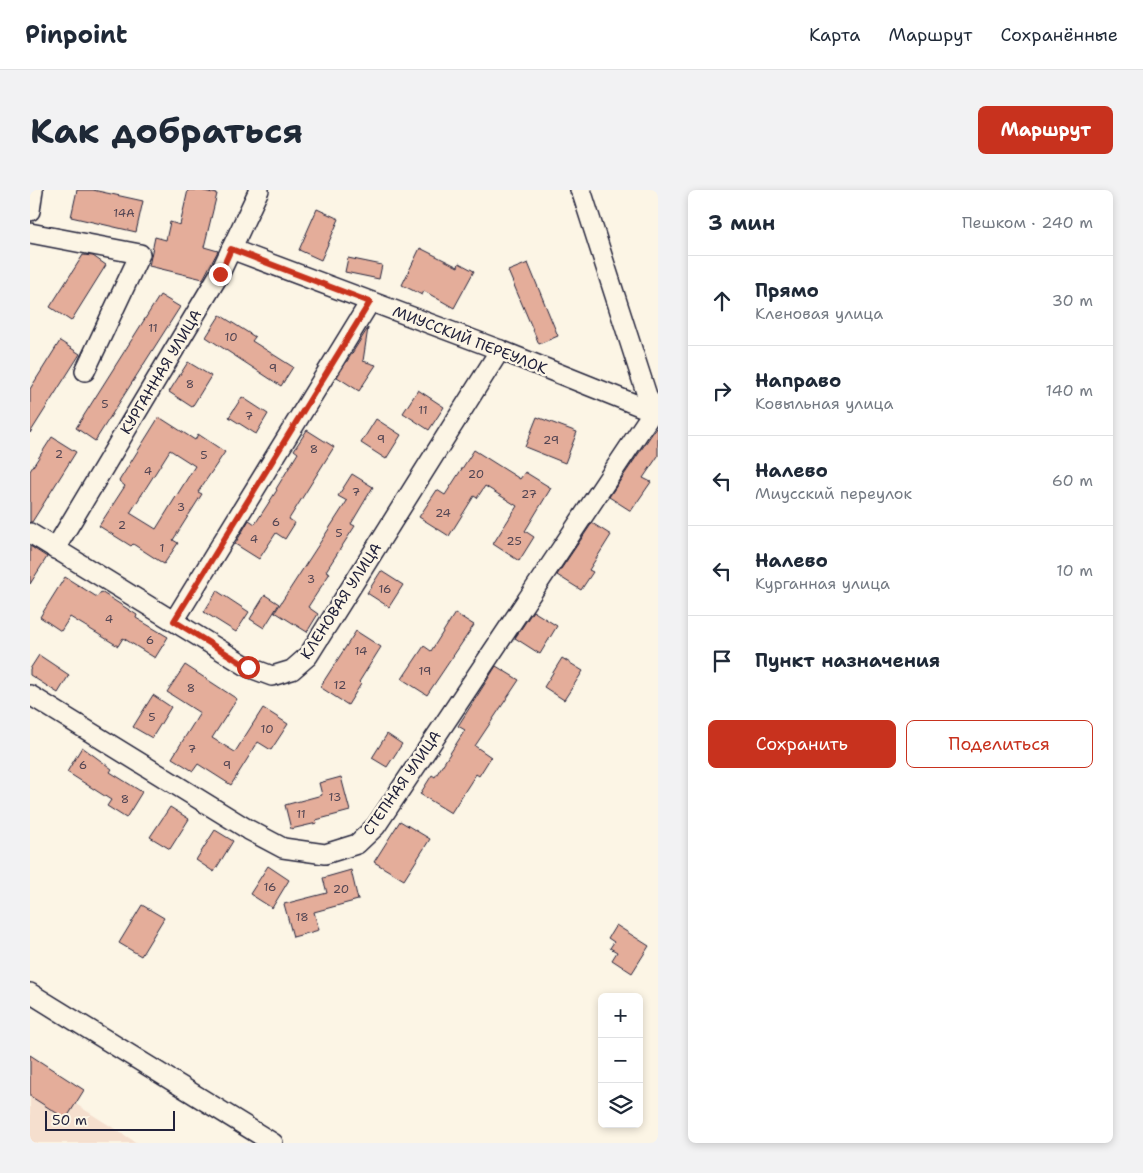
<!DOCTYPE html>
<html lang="ru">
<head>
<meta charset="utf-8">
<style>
	:root { --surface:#fff; --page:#f2f2f3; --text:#1f2937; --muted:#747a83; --line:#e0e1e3; --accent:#c8321e }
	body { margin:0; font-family:"Shantell Sans",sans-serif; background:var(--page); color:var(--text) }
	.controls { position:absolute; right:15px; bottom:15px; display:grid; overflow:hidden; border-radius:8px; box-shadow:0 2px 8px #0003 }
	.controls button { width:45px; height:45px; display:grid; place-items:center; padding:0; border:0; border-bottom:1px solid var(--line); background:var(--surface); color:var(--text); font:25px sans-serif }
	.scale { position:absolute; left:15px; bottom:12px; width:130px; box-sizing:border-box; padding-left:5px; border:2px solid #22223b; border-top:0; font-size:14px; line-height:18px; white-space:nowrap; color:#22223b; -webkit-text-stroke:4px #fcf5e5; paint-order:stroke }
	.stop { position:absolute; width:15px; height:15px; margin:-11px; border:4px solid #c8321e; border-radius:50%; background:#fff }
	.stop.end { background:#c8321e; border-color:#fff; box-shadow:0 1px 5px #0008 }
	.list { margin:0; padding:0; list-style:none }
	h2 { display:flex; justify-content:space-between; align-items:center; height:65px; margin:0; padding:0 20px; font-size:21px }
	h2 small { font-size:16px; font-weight:400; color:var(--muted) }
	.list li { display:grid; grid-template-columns:32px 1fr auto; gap:15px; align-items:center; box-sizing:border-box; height:90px; padding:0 20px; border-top:1px solid var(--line) }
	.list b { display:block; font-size:19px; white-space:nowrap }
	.list p { margin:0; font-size:16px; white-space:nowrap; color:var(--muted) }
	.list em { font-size:16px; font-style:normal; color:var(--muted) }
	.actions { display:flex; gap:10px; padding:15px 20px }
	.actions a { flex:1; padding:11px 0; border:1px solid var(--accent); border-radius:8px; text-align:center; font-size:18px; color:var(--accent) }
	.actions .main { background:var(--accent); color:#fff }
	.icon { flex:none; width:28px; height:28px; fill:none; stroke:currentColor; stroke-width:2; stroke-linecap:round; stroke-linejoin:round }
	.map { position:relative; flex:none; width:628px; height:953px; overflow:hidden; border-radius:8px }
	header { display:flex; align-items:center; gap:30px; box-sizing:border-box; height:70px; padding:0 25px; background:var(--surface); border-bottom:1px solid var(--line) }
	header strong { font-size:24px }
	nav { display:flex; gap:28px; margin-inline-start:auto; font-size:18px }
	.intro { display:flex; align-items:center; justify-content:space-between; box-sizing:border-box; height:120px; padding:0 30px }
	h1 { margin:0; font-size:35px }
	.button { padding:12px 22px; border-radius:8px; background:var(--accent); color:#fff; font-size:18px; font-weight:700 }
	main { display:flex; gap:30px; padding:0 30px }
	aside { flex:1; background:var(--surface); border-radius:8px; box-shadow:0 2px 8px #0003 }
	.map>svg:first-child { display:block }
</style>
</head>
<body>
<header>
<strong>Pinpoint</strong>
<nav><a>Карта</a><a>Маршрут</a><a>Сохранённые</a></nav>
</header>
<div class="intro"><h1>Как добраться</h1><a class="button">Маршрут</a></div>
<main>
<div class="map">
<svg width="628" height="953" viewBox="0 0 628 953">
	<rect width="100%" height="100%" fill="#fcf5e5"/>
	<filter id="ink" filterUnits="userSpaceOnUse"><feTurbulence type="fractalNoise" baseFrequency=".02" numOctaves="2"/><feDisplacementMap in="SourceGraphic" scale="10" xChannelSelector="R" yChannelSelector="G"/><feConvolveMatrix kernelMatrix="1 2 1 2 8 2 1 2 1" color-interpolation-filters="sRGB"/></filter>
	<g filter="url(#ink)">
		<polygon fill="#f5dfce" points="0,885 107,953 0,953"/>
		<g fill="#e4ad9a" stroke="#22223b" fill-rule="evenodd">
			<polygon points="47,0 63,0 113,11 106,42 41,27"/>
			<polygon points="158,0 170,0 187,4 174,57 188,61 173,89 119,76 125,47 136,50 140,32 150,35"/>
			<polygon points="287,19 309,29 291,70 269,60"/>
			<polygon points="390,58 428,77 429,73 444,81 424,118 394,101 392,105 372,95"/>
			<polygon points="53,65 63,66 76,75 41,131 20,117"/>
			<polygon points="318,68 352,75 349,89 315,82"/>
			<polygon points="498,73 528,146 509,154 478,81"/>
			<polygon points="130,105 150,117 65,251 46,238"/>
			<polygon points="190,125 225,147 222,151 263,177 251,196 176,147"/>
			<polygon points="338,138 333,171 346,175 329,201 307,187"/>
			<polygon points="30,151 50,164 0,243 0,199"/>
			<polygon points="158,172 181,186 162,217 139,202"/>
			<polygon points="388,200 414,217 399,240 373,223"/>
			<polygon points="212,207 238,224 226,244 199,227"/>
			<path d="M129,227L165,250L168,244L195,262L168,302L172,304L143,350L148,353L134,374L103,354L101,356L69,336L95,296L89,291ZM140,260L165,276L126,339L100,323Z"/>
			<polygon points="507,227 547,242 535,273 495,257"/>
			<polygon points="346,229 371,245 356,269 331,253"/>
			<polygon points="626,238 628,239 628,266 613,288 621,292 601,321 579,307"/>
			<polygon points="277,240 304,257 259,329 265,333 255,349 246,343 229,369 205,354 219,330 225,334 247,300 246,299 268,263 264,260"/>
			<polygon points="22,247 46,262 2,332 0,332 0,281"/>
			<polygon points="444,260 490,289 495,282 521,298 495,341 504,347 489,371 463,354 487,316 455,296 447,308 444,306 419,346 389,327 407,300 415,305"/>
			<polygon points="322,284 343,297 321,334 325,336 296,381 300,383 278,417 288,424 277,442 245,422 317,311 308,306"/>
			<polygon points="562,333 581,345 559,380 563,382 551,400 527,385"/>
			<polygon points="0,356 17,367 0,394"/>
			<polygon points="351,381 373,395 359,417 337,403"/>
			<polygon points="35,387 67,407 71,402 107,425 106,428 138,447 125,468 93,448 88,456 40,427 31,441 10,427"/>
			<polygon points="187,401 219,422 206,442 174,422"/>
			<polygon points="235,405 249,414 234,438 220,429"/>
			<polygon points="503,421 527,436 510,464 485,448"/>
			<polygon points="425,423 444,435 397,505 372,489 394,456 401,461"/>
			<polygon points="326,441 351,457 329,492 331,494 318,515 290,497"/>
			<polygon points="9,465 39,485 28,503 0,485 0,479"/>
			<polygon points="532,468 553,481 534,510 514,497"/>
			<polygon points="155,475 207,509 182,548 205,562 233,518 258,534 241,560 228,552 201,595 168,574 163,581 142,568 170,523 137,502"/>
			<polygon points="466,476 489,490 445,556 461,567 449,586 446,584 421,623 390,604 402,585 405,587 435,540 428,536"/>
			<polygon points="123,505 141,517 122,548 103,537"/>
			<polygon points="357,544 372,554 357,577 342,568"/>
			<polygon points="52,557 82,579 80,582 112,602 96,628 77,616 81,610 37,582"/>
			<polygon points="311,587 320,621 286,630 287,633 261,639 255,615 292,605 289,593"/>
			<polygon points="140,617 159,629 140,659 120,647"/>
			<polygon points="370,631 400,649 374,690 344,672"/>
			<polygon points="185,640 203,651 184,682 166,670"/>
			<polygon points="238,676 259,690 242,718 220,704"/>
			<polygon points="321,680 328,710 284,722 289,740 263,747 254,714 297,703 293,688"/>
			<polygon points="112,715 134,728 111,766 89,753"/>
			<polygon points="586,735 619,756 602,783 582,770 587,762 580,758 584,752 578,748"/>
			<polygon points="0,865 54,900 36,929 0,906"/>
		</g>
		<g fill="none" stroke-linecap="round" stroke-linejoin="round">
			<defs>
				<g id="minor">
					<polyline points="550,0 552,3 622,221"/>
					<polyline points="0,21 3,0"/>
					<polyline points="0,43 110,64 55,181"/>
					<polyline points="201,59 470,160 622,221"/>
					<polyline points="0,343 218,477 242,486 262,480 278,466 470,160"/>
					<polyline points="25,359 190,83 229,0"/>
					<polyline points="144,431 340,112"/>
					<polyline points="0,505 219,640 253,658 295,664 327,654 346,636 628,214"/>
					<polyline points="0,803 243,953"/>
				</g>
			</defs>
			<use href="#minor" stroke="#22223b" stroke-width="22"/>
			<use href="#minor" stroke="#fcf5e5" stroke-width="19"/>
		</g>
	</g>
	<g fill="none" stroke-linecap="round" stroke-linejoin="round" filter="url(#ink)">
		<polyline stroke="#c8321e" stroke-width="6" points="190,84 201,59 340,112 144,431 218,477"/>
	</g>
	<g text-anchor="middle" stroke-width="5" stroke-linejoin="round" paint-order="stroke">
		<g font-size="12" fill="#524553">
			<text x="94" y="27">14А</text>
			<text x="123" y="142">11</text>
			<text x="201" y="151">10</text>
			<text x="243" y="182">9</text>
			<text x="160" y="198">8</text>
			<text x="75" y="218">5</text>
			<text x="393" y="224">11</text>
			<text x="219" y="230">7</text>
			<text x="351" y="253">9</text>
			<text x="521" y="254">29</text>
			<text x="284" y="263">8</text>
			<text x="29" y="268">2</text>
			<text x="174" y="269">5</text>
			<text x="118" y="285">4</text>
			<text x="446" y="288">20</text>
			<text x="326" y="306">7</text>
			<text x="499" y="308">27</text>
			<text x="151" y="321">3</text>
			<text x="413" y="327">24</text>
			<text x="246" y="336">6</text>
			<text x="92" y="339">2</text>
			<text x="309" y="347">5</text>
			<text x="224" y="353">4</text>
			<text x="484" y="355">25</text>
			<text x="132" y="362">1</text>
			<text x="281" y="393">3</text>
			<text x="355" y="403">16</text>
			<text x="79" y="433">4</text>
			<text x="120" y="454">6</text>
			<text x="331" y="465">14</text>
			<text x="395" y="485">19</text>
			<text x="310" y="499">12</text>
			<text x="161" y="502">8</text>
			<text x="122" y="531">5</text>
			<text x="237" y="543">10</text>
			<text x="162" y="563">7</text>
			<text x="53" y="579">6</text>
			<text x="197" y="579">9</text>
			<text x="305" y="611">13</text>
			<text x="95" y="613">8</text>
			<text x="271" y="628">11</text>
			<text x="240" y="701">16</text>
			<text x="311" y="703">20</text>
			<text x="272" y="731">18</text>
		</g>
		<g font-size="15" fill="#22223b" stroke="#fcf5e5">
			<text transform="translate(440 150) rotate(21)" y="5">МИУССКИЙ ПЕРЕУЛОК</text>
			<text transform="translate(131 182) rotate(-59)" y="5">КУРГАННАЯ УЛИЦА</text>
			<text transform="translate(311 411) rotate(-57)" y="5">КЛЕНОВАЯ УЛИЦА</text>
			<text transform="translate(372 593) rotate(-55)" y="5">СТЕПНАЯ УЛИЦА</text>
		</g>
	</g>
</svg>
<div class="controls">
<button>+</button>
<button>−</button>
<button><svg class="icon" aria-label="layers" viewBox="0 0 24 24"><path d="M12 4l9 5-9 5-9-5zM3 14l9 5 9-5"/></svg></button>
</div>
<div class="scale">50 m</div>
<div class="stop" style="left:218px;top:477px"></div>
<div class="stop end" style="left:190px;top:84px"></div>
</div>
<aside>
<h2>3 мин<small>Пешком · 240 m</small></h2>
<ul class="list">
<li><svg class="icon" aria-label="ahead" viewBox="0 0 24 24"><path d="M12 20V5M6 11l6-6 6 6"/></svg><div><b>Прямо</b><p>Кленовая улица</p></div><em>30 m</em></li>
<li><svg class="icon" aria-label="right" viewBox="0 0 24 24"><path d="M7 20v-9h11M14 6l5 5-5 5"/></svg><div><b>Направо</b><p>Ковыльная улица</p></div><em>140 m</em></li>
<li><svg class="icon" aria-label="left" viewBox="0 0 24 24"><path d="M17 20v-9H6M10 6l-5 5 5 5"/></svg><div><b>Налево</b><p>Миусский переулок</p></div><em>60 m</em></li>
<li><svg class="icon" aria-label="left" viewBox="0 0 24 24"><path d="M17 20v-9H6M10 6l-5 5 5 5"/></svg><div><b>Налево</b><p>Курганная улица</p></div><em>10 m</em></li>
<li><svg class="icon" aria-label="arrive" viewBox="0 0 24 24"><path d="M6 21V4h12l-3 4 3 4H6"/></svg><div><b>Пункт назначения</b></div></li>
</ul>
<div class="actions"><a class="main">Сохранить</a><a>Поделиться</a></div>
</aside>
</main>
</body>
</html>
